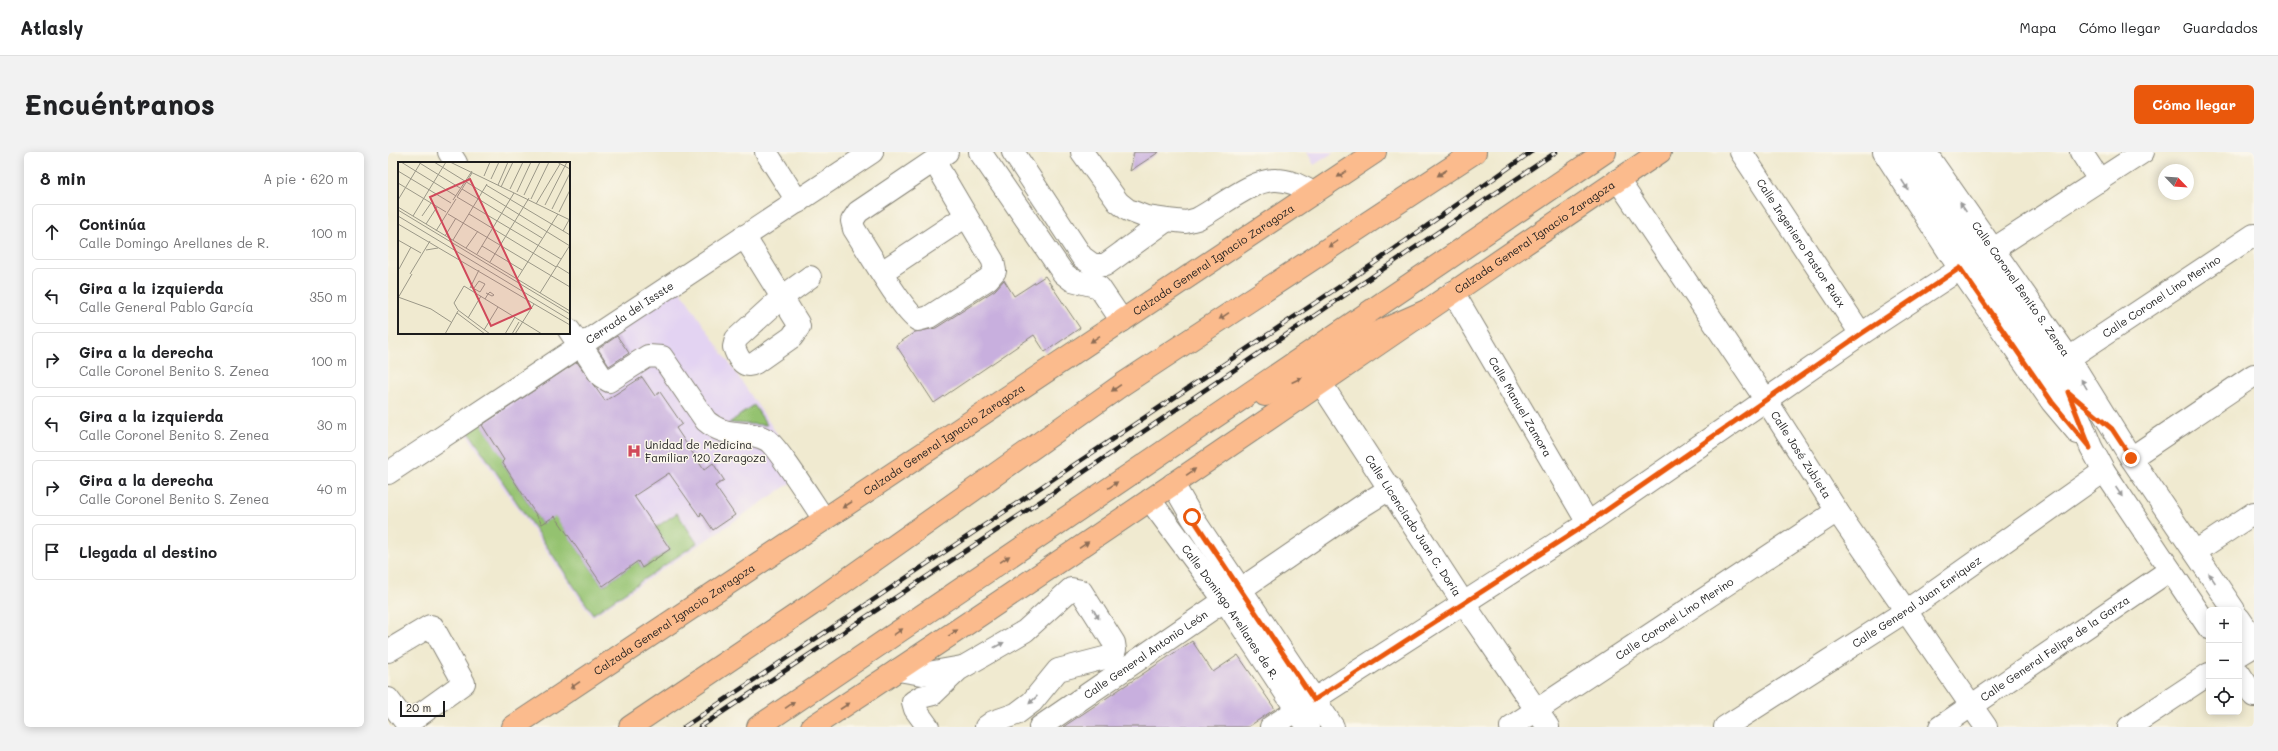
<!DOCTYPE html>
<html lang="es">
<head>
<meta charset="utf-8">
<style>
	:root { --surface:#fff; --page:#f2f2f2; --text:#202124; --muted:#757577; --line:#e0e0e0; --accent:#ea580c }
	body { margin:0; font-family:Mali,sans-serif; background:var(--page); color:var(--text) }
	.controls { position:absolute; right:12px; bottom:12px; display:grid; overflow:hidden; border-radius:6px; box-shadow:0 2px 10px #0003 }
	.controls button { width:36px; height:36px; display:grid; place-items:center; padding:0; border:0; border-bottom:1px solid var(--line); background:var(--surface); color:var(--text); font:20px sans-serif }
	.compass { position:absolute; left:1770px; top:12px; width:36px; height:36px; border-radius:50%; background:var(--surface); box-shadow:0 2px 10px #0003; rotate:115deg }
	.scale { position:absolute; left:12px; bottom:10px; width:45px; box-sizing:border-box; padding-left:4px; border:2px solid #1c1c1c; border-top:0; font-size:11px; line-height:14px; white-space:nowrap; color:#1c1c1c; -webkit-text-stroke:3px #fbf7ec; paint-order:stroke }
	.stop { position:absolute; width:12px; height:12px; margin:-9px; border:3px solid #ea580c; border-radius:50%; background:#fff }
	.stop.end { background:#ea580c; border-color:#fff; box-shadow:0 1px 4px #0008 }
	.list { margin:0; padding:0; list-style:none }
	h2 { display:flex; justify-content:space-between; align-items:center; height:52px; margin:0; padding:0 16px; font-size:17px }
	h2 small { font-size:13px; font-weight:400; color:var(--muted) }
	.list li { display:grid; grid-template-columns:26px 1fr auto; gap:12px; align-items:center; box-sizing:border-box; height:56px; margin:0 8px 8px; padding:0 8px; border:1px solid var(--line); border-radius:6px }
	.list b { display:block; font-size:15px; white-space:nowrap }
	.list p { margin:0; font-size:13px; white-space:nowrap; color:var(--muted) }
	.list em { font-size:13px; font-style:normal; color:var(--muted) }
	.icon { flex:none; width:22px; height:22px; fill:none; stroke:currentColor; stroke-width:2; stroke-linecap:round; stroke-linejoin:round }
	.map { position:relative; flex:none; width:1866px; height:575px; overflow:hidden; border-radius:6px }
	header { display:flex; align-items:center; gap:24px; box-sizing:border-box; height:56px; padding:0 20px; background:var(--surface); border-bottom:1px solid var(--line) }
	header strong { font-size:19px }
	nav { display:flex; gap:22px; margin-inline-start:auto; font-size:14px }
	.intro { display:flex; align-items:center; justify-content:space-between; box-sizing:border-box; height:96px; padding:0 24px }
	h1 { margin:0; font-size:28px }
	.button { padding:10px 18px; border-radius:6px; background:var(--accent); color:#fff; font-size:14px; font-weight:700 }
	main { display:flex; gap:24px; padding:0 24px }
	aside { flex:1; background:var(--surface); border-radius:6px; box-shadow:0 2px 10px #0003 }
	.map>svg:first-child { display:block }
</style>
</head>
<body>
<header>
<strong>Atlasly</strong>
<nav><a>Mapa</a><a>Cómo llegar</a><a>Guardados</a></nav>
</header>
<div class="intro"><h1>Encuéntranos</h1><a class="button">Cómo llegar</a></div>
<main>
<aside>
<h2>8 min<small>A pie · 620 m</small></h2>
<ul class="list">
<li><svg class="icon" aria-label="ahead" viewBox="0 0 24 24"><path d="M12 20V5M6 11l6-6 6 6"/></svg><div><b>Continúa</b><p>Calle Domingo Arellanes de R.</p></div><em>100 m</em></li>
<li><svg class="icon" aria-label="left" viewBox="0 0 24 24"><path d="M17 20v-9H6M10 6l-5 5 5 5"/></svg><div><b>Gira a la izquierda</b><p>Calle General Pablo García</p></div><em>350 m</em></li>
<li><svg class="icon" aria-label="right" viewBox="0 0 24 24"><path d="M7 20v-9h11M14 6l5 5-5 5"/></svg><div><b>Gira a la derecha</b><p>Calle Coronel Benito S. Zenea</p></div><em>100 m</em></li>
<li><svg class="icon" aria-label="left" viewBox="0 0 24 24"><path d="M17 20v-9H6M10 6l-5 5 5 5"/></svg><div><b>Gira a la izquierda</b><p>Calle Coronel Benito S. Zenea</p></div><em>30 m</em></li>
<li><svg class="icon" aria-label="right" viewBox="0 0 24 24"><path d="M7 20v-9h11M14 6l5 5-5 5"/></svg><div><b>Gira a la derecha</b><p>Calle Coronel Benito S. Zenea</p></div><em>40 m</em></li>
<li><svg class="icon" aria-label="arrive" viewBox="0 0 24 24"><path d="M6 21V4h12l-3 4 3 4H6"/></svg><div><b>Llegada al destino</b></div></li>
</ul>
</aside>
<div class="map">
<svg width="1866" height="575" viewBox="0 0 1866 575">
	<rect width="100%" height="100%" fill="#fbf7ec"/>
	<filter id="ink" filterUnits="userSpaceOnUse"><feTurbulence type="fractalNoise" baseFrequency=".025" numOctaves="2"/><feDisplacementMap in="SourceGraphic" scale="8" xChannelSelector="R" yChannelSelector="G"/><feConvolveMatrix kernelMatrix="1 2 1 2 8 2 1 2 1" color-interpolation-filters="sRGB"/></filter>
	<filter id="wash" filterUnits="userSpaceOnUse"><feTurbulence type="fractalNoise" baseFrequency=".012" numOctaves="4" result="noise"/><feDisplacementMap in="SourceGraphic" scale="16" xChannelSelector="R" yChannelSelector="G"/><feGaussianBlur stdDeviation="0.9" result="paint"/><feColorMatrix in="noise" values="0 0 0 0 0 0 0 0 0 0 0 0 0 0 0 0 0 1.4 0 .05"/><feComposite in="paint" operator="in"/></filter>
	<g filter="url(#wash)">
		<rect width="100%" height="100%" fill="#f0ead0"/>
		<g fill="#e3d3f2">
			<polygon points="919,0 946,0 926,13"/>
			<polygon points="290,135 416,322 204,465 75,277"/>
		</g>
		<g fill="#94c270" stroke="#586f46">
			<polygon points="366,253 379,273 341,271"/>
			<polygon points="91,267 107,293 139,292 114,310 154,372 167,363 215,434 240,416 212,376 223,369 254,416 282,398 267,376 289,361 309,391 205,462 78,276"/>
		</g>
		<g id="blocks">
			<g fill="#c8afde">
				<polygon points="746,0 771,0 742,19"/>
				<polygon points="657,124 692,176 657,200 646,183 546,251 508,193 527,180 548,176 607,138 616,128 626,144"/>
				<polygon points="229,184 241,201 221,214 210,197"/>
				<polygon points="189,210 217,249 254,225 267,244 272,240 294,272 288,276 316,318 325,311 336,328 327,334 347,363 325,378 313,360 312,365 281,321 246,344 282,397 254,416 250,409 215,434 167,364 154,372 114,310 116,308 94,273"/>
				<polygon points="804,489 825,520 850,503 887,557 860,575 675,575"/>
			</g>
		</g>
	</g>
	<g filter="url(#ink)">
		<use href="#blocks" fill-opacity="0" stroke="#868376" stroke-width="1"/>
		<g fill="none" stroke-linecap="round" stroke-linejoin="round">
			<defs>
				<g id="minor">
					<polyline points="61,0 68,11"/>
					<polyline points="378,0 410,50"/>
					<polyline points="592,0 675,121 684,128 711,135 734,169"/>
					<polyline points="625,0 694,105 705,113 717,113 779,68"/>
					<path d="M694,0L730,50L740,58L758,65L779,68L798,70L809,67C831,56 864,27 888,28C902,28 914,35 926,41"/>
					<path id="s1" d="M1353,0L1473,182"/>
					<polyline points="1496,0 1572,117 1664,250 1690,281"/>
					<polyline points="1515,0 1681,240 1703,295 1716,319 1821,476"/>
					<path id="s2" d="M1537,0L1681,206L1743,306L1846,458"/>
					<polyline points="1693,0 1712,29"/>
					<path d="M546,9L605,109L607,119L600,127L541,165L530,168C516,161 477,94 466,77L464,69L470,60L559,0"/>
					<path id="s3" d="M1230,28L1378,248L1449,359L1598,575"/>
					<path d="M356,84L410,171L411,175L404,185L367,211C355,218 349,204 346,195L348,187L393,146L422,125"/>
					<polyline points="1604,98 1755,0"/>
					<polyline points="494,120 578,64"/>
					<path id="s4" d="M1065,140L1200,371"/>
					<polyline points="181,178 192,194"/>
					<path d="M198,201L213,224L221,229L260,204L274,205L318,269C340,288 358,276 379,288C390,295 426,353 436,367"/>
					<path id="s5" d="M1681,206L1866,83"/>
					<path id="s6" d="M932,230L1076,452L1160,575"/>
					<polyline points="1743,306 1866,223"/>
					<path id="s7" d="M0,321L484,0"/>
					<polyline points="785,332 804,365 945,575"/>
					<path id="s8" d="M762,348L837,449L920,575"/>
					<polyline points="1807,400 1866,361"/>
					<polyline points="1851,466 1866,488"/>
					<polyline points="0,499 42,474 45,475 76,531 19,572 0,547"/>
					<polyline points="1851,503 1866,494"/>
					<polyline points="510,518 534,522 574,515"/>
					<polyline points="1851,521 1866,544"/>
					<polyline points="540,575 527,557 525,550 533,545 545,542 570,518 637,479 683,437 693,439 726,491 727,498 724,504 670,518 644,550 628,562 605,570 598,575"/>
					<path id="s9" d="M652,575L974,354L1003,336"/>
					<polyline points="883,575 1200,371 1473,182 1572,117"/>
					<path id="s10" d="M1123,575L1449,359"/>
					<path id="s11" d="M1337,575L1518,459L1716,319"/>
					<path id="s12" d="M1552,575L1782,418"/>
					<polyline points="1741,575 1821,522"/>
				</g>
				<g id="major">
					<path id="s13" d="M125,575L987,0"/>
					<path id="s14" d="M424,575C710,387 989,191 1272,0"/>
				</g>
				<g id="highway">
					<polyline points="877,243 921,222 977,186 1038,159"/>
					<polyline points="242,575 423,453 735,232 1087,0"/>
					<polyline points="370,575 1217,0"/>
				</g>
			</defs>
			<use href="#minor" stroke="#868376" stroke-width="24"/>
			<use href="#major" stroke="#868376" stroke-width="24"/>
			<use href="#highway" stroke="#868376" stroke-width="24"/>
			<use href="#minor" stroke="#fff" stroke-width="22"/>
			<use href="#major" stroke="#fbbb8d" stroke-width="22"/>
			<use href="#highway" stroke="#fbbb8d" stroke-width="22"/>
			<defs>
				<g id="rail">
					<polyline points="296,575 985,112 1143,0"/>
					<polyline points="312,575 653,349 1168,0"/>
				</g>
			</defs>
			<use href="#rail" stroke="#1c1c1c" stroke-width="4.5"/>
			<use href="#rail" stroke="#fbf7ec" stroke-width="3" stroke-dasharray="9" stroke-linecap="butt"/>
		</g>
		<defs><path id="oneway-solid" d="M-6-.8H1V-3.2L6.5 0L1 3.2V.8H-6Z"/></defs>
		<g fill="#8c6c54">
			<use href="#oneway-solid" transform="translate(1054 21) rotate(147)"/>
			<use href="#oneway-solid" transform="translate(954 22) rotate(146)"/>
			<use href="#oneway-solid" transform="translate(945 92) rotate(147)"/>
			<use href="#oneway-solid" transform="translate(836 164) rotate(146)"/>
			<use href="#oneway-solid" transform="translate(707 187) rotate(146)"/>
			<use href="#oneway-solid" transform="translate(909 228) rotate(-25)"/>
			<use href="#oneway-solid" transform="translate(728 236) rotate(145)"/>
			<use href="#oneway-solid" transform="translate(803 320) rotate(-35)"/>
			<use href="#oneway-solid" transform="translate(725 333) rotate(-34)"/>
			<use href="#oneway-solid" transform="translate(459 353) rotate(147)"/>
			<use href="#oneway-solid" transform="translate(696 393) rotate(-34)"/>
			<use href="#oneway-solid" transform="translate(617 407) rotate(-34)"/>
			<use href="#oneway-solid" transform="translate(510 480) rotate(-34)"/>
			<use href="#oneway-solid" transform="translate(565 481) rotate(-34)"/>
			<use href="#oneway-solid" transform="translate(187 533) rotate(146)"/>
			<use href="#oneway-solid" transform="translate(402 553) rotate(-34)"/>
			<use href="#oneway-solid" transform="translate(457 554) rotate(-33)"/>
		</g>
		<g fill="#999">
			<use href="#oneway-solid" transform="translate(1517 33) rotate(57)"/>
			<use href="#oneway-solid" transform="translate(1575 55) rotate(-124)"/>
			<use href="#oneway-solid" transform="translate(1696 232) rotate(-121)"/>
			<use href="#oneway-solid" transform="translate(1731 340) rotate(56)"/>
			<use href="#oneway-solid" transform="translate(1824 426) rotate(-124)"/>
			<use href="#oneway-solid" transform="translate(708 462) rotate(59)"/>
			<use href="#oneway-solid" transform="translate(611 493) rotate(-28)"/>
			<use href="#oneway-solid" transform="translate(645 548) rotate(137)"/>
		</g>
	</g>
	<g fill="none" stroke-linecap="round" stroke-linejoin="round" filter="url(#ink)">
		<polyline stroke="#ea580c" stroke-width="5" points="804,365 926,548 1200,371 1473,182 1572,116 1664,250 1702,296 1680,240 1724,277 1743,306"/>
	</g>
	<defs>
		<symbol id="hospital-bare" viewBox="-9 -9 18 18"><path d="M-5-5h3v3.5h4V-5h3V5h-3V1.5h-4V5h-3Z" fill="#d1495b" stroke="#fbf7ec" stroke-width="2.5" paint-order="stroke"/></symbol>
	</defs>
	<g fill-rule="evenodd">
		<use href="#hospital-bare" x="236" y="289" width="20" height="20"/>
	</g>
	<g text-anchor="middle" stroke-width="3" stroke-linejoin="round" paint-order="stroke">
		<g font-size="11" fill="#1c1c1c" stroke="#fbf7ec">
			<text dy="4" stroke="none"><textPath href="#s14" startOffset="873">Calzada General Ignacio Zaragoza</textPath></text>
			<text dy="4" stroke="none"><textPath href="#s1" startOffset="109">Calle Ingeniero Pastor Ruáx</textPath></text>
			<text dy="4" stroke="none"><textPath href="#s13" startOffset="842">Calzada General Ignacio Zaragoza</textPath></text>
			<text dy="4" stroke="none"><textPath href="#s2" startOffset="167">Calle Coronel Benito S. Zenea</textPath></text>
			<text dy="4" stroke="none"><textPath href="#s5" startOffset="111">Calle Coronel Lino Merino</textPath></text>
			<text dy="4" stroke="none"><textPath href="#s7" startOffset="290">Cerrada del Issste</textPath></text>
			<text dy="4" stroke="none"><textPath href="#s4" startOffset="133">Calle Manuel Zamora</textPath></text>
			<text dy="4" stroke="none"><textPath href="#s13" startOffset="518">Calzada General Ignacio Zaragoza</textPath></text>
			<text dy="4" stroke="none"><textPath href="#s3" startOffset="330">Calle José Zubieta</textPath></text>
			<text dy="4" stroke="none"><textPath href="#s6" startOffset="171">Calle Licenciado Juan C. Doria</textPath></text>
			<text dy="4" stroke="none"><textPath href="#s11" startOffset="229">Calle General Juan Enríquez</textPath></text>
			<text dy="4" stroke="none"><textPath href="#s8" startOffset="138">Calle Domingo Arellanes de R.</textPath></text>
			<text dy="4" stroke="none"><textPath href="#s13" startOffset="194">Calzada General Ignacio Zaragoza</textPath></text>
			<text dy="4" stroke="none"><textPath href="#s10" startOffset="196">Calle Coronel Lino Merino</textPath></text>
			<text dy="4" stroke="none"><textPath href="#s12" startOffset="139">Calle General Felipe de la Garza</textPath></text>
			<text dy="4" stroke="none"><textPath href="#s9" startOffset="128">Calle General Antonio León</textPath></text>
		</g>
		<g font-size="11" fill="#1c1c1c" stroke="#fbf7ec" text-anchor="start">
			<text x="257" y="297">Unidad de Medicina<tspan x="257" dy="13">Familiar 120 Zaragoza</tspan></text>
		</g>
	</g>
	<g transform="translate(10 10)">
		<rect width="172" height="172" fill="#f0ead0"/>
		<path fill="none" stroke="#9b9888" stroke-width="1" d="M3,0L58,34M20,0L62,26M36,0L172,84M52,0L172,58M159,0L172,7M0,9L53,41M86,14L92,0M93,17L101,0M0,21L48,50M88,23L172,73M100,23L110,0M103,25L115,0M64,27L144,76M112,27L125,0M119,30L133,0M126,33L142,0M59,35L163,97M59,35L74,11M133,37L151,0M0,38L23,0M55,38L74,9M138,42L162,2M147,43L169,0M0,45L172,149M154,47L172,11M0,48L172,152M161,50L172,28M50,52L172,125M71,52L158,105M0,54L172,158M15,54L48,0M24,54L33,41M0,62L172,163M28,62L39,45M38,69L58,37M165,69L171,58M47,74L58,56M0,78L23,91M55,78L89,22M84,84L124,108M68,86L80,69M28,88L40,86M79,92L116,31M92,100L131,36M159,104L172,112M1,107L13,85M12,112L32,79M119,117L160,52M73,125L82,130L87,122L81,119L76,126M72,126L81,108M142,131L172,83M0,135L33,147L53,160M0,136L14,112M87,137L90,132L92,130L96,133L94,134L88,131M60,148L56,141L66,124L144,172M60,148L92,172M59,151L87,172M70,156L83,134M86,168L100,145M47,172L60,149M107,172L117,155M114,172L121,160M117,172L136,142"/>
		<path fill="#d1495b" fill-opacity="0.15" stroke="#d1495b" stroke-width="2" d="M72,17L133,146L93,164L32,35Z"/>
		<rect width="172" height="172" fill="none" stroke="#1c1c1c" stroke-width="2"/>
	</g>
</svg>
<div class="controls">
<button>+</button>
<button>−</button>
<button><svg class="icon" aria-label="locate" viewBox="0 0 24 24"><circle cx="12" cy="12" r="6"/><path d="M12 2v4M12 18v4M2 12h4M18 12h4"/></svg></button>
</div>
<svg class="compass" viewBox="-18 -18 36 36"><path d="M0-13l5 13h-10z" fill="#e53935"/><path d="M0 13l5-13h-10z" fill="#757577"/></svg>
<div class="scale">20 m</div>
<div class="stop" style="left:804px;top:365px"></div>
<div class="stop end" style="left:1743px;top:306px"></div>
</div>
</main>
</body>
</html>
